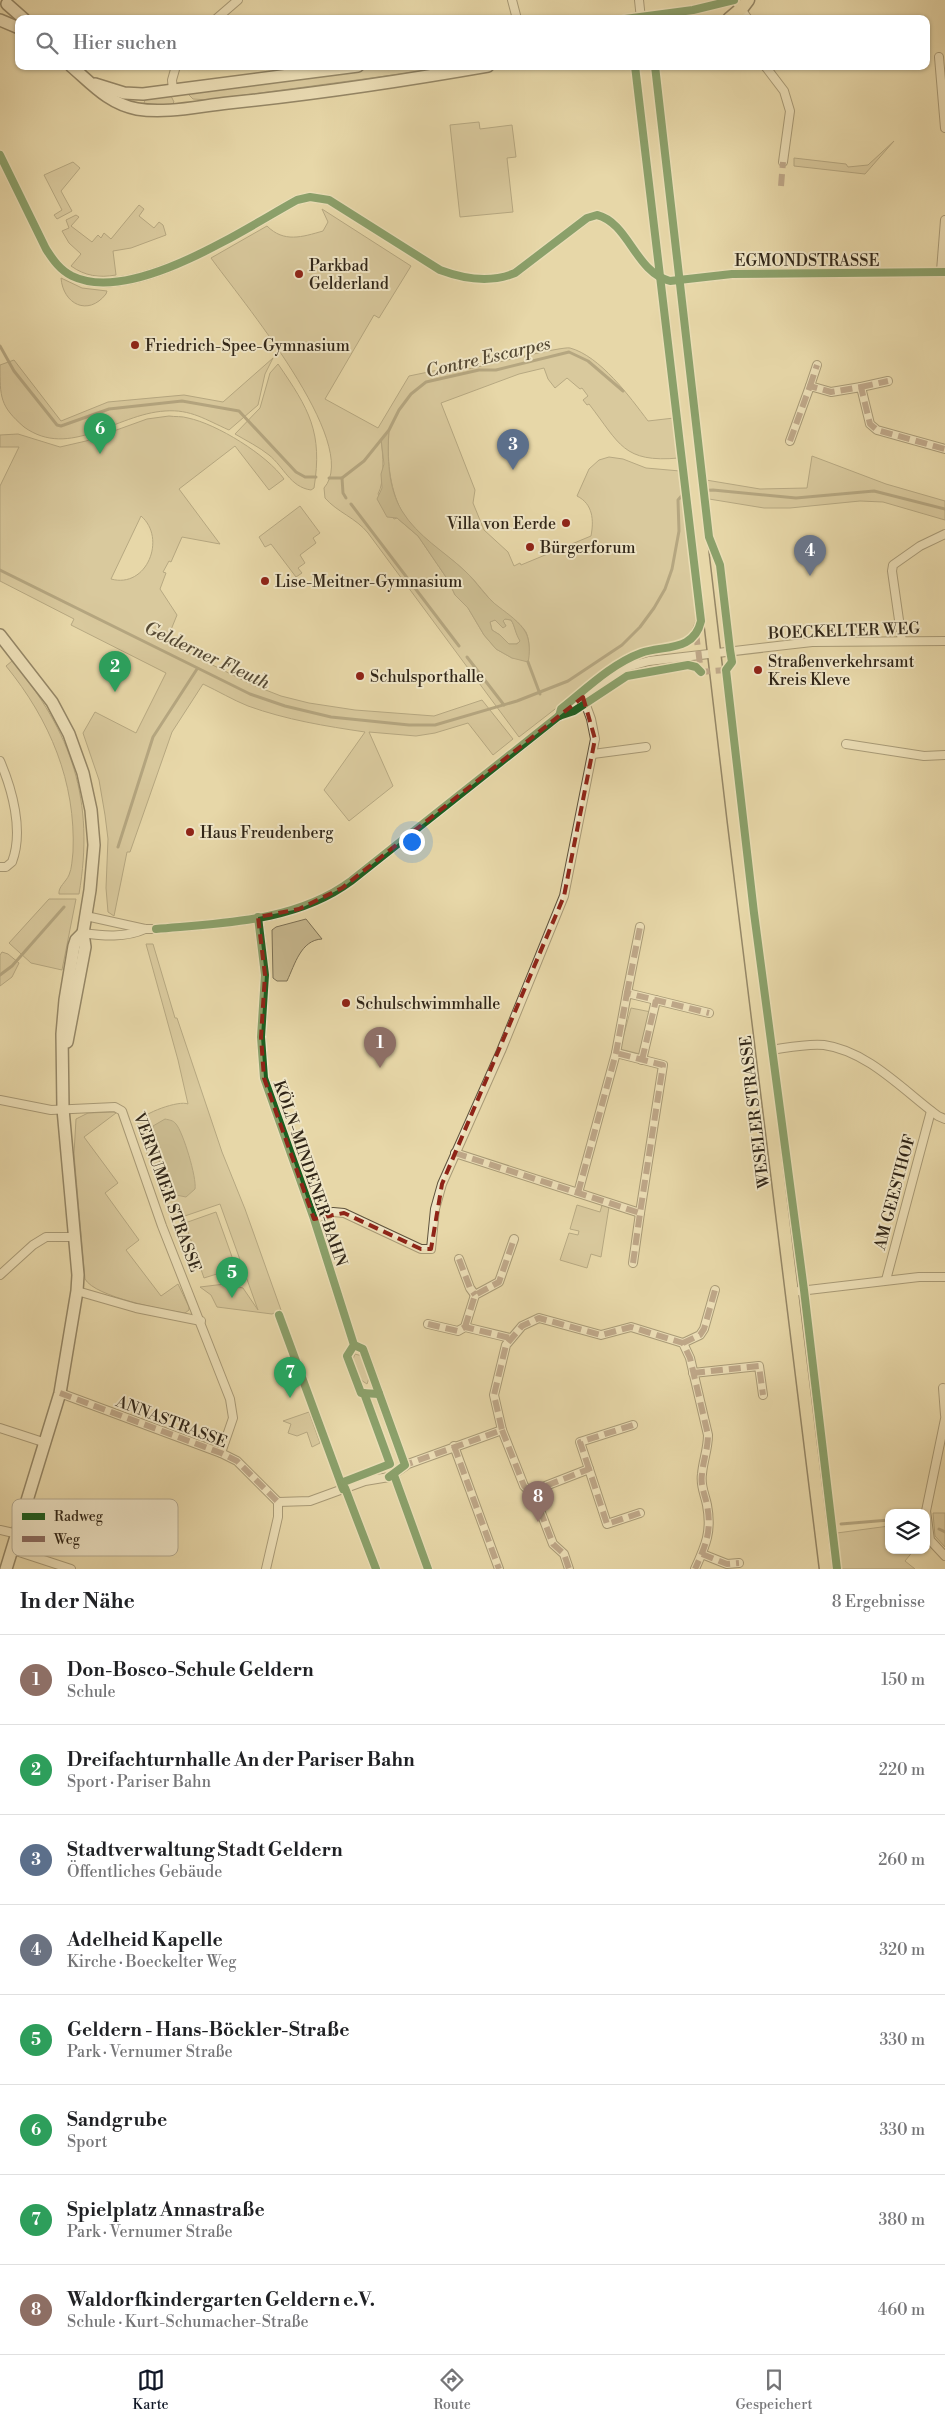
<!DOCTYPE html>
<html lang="de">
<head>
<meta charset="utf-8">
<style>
	:root { --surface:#fff; --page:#f2f2f2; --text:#202124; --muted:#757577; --line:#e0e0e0; --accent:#111827 }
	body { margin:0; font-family:"Libre Bodoni",serif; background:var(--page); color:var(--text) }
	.controls { position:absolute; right:15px; bottom:15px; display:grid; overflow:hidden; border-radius:10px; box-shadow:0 1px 4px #0004 }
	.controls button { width:45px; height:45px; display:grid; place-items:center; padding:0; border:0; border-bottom:1px solid var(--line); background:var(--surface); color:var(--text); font:25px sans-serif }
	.you { position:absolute; left:411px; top:841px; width:18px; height:18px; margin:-12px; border:4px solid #fff; border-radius:50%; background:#1a73e8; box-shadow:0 0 0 8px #1a73e833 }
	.badge { display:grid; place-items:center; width:32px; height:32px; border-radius:50%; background:var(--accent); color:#fff; font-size:16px; font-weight:700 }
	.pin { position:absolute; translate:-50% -41px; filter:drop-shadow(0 1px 2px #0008) }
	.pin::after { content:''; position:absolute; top:26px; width:18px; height:15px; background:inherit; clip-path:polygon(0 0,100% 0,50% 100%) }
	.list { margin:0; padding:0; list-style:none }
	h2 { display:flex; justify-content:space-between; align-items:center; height:65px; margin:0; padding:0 20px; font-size:21px }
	h2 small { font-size:16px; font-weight:400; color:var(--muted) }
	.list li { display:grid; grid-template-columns:32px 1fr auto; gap:15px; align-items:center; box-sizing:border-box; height:90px; padding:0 20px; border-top:1px solid var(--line) }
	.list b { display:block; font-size:19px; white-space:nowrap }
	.list p { margin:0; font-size:16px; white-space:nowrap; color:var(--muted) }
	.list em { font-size:16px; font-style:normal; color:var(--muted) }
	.icon { flex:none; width:28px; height:28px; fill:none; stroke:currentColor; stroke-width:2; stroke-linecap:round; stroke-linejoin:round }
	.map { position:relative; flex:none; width:945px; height:1569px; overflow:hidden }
	.search { position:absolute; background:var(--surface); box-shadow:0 1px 4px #0004; left:15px; right:15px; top:15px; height:55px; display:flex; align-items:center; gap:12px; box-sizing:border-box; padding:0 18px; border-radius:10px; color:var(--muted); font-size:19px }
	.sheet { height:785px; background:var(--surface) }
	nav { display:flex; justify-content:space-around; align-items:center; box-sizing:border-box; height:70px; border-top:1px solid var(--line); background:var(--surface); font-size:14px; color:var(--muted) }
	nav a { display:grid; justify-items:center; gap:2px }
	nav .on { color:var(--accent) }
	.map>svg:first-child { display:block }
</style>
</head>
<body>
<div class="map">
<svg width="945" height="1569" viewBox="0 0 945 1569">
	<rect width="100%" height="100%" fill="#e7d7a8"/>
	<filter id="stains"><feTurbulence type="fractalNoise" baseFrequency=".004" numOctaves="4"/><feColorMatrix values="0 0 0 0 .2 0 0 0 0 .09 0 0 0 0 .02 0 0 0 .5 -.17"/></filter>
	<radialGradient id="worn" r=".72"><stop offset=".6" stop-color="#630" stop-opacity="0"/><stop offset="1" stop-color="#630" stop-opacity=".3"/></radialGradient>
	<g fill="#c8b990" stroke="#7c7054" fill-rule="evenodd">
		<polygon points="387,66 460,66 208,100 193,99 188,94 189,92"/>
		<polygon points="170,94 174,102 172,104 143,106 145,100"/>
		<polygon points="479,122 480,129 512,125 516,157 507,158 513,212 460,217 450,125"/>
		<polygon points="894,141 865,174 794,166 794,158 846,164 848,167 868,165"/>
		<polygon points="73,162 80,168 61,191 72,211 57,219 54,215 62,210 44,175"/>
		<path d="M139,205L144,209L139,216L154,228L159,222L163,225L166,235L131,248L113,251L116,275C99,278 85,276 71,266L81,254L69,243L62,231L69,228L66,220L76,215L79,217L71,226L92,242L98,235L101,238L104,233L111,239Z"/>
		<path d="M322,209L411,266L379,318L374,315L325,399L378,428L409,376L467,364L468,369C484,366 562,346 570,348C600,356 630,397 648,421L674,418L679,458C623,463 620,444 589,404L587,405L583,400L588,396L582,388L580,389L567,378L555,388L548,379L544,368L519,374L441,403L475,490L473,503L484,530L508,552L514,566L520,563L521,565L591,536C594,520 593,504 577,496L589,469L599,460L609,457L623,459L646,468L680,471L697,618L690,635L684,641L642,649L621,658L519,737L368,533C356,518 337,512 325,498L324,488C363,444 238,296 211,258L267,226C284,243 302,237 323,231L328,222ZM389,431C387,458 389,486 401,510C415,536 443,551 464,570C477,581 485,596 498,607C507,615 519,621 526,632C529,639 530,648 528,655L512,658L496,649L484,635L468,608L455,595L448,580L418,536L397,518L394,519L378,494C385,482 383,453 381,439Z"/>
		<path d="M61,278L82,288L107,291L106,294C88,317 63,304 61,278Z"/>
		<path d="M273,358L265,374L258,405L229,430C206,420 191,409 165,411C116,414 70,460 24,427C0,406 0,398 0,365L14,360L61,421L108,402L184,395L223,402Z"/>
		<path d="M278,364C309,409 323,432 314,488L311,490C290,487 284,467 269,455C259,447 247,441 235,434L260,408L270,373Z"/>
		<path d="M169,416C175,417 182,416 188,418C217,424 267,455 284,479L269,490L235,446L179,489L220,544L182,537L171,562L169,561L163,572L166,573L160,589L177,615L166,642L253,685L281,696L309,703L355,710L434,716L482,700L513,739L493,755L468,723L435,733L416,736L369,732L393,786L349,821L324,790L365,732C325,726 287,720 248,706C233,700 218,691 203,684L172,732L130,852H127L114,916L108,912L106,888L108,839L105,815L99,780L83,733L95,712L136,733L166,673L71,625L74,619L0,581V486L19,447H0V435L18,434L60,447L86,441L147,419ZM141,516C167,538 147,589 111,579Z"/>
		<polygon points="812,456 886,484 945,501 945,520 883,502 860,501 790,508 764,508 709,499 706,480 760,489 807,488"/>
		<polygon points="300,506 320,533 313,538 316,543 300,555 305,563 298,568 302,573 296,577 271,544 265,547 259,537"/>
		<path d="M505,619L511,620C516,627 515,634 521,641L516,644H509L500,635L492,630L490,622L495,620L506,626L503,621Z"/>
		<path d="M12,661C72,732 95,801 79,894H59C58,887 66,882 69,875C72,868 72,860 73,852C76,782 50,720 6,666Z"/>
		<polygon points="49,899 76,899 62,970 31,963 9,943"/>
		<path d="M306,919L322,939C301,940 295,964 287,981H277L273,978L272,930L276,927Z"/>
		<path d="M146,944H153L175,1018H177L222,1152L245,1209L281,1310L272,1314L217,1307L211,1295L200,1287L225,1284L243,1288L258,1310L220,1204L173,1220L138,1130V1122C143,1113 179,1100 188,1104L178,1060Z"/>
		<polygon points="2,952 8,954 19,963 12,977 0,986 0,955"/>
		<polygon points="631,1008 651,1012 640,1054 620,1049"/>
		<path d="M114,1112L116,1113L84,1137L118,1183L105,1193L139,1240L126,1250L161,1296L178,1284L189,1307V1310L185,1313C164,1310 95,1297 85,1279L74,1154L76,1119L88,1113Z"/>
		<polygon points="577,1205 600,1212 602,1205 609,1207 601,1257 591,1254 587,1268 560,1260 569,1233 578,1235 579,1231 570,1229"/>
		<polygon points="216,1212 236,1268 204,1278 185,1223"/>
		<polygon points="355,1354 362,1356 369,1378 367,1384 361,1380 353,1359"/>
		<polygon points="309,1412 320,1443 312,1447 307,1432 297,1436 288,1433 291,1424 283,1421"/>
		<polygon points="933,1513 945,1513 945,1547 935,1536"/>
		<polygon points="889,1526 889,1550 914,1550 905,1561 915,1569 841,1569 837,1533"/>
	</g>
	<g fill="#a99b77" stroke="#796c51" fill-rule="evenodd">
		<path d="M389,430C387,457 388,488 402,511C418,537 444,551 465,571C477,582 486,598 499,607C508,614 520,622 526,633C530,641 530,655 528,662L512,658L496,649L484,635L468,608L455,595L448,580L418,536L397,518L387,517L377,499L382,488L381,474L384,464L381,439ZM505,619L511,620C515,626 515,633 520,641L517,644H509L500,635L492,630L490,622L495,620L503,628L506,626L503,621Z"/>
		<path d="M165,1119C169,1120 173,1120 176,1124C183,1132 197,1178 195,1189L186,1197L176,1195L170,1189L152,1142L153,1126Z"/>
	</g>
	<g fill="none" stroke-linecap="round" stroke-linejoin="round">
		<g stroke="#796c51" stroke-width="3">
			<polyline points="0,346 14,371 57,425 61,426 109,409 182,401 239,411 296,472 305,477 316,477"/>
			<polyline points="329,478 342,478 364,461 389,430 399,410 411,394 426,382 479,370 496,370 569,352 588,361 623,391"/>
			<polyline points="342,478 343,493 346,498"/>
			<polyline points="697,491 713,490 796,498 874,491 945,509"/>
			<polyline points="351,504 459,646"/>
			<polyline points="0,570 250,694 285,706 331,717 409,725 435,725 517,701 568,681 622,645 640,627 654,608 665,589 672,569 679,531 678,500 684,493 691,492"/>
			<polyline points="467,657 504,705"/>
			<polyline points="528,662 540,694"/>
			<polyline points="118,847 153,737 197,669"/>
			<polyline points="0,975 12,966 64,907"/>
			<polyline points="841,1524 889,1520"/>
			<polyline points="939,1529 945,1532"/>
		</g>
		<defs>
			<g id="street">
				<polyline points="512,0 517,19"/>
				<polyline points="639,0 641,19"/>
				<polyline points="735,0 748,19"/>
				<polyline points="216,19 238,0"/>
				<polyline points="939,57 945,128"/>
				<polyline points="765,66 784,91 790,111 783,162"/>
				<polyline points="173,90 172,80 176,66"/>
				<path d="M0,155L46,249C53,260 60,270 72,276C132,305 244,229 297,200L310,197L329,200L440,270C464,279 491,283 515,273L587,218L597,215C629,223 635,272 670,281L732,274L945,272"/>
				<polyline points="941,271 945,220"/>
				<polyline points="810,386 817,365"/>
				<polyline points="861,387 888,381"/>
				<polyline points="790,441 810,386 831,392 861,387 870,424 877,430 945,449"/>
				<polyline points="902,641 892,571 893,565 920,546 945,534"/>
				<polyline points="846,744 924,756 945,755"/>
				<polyline points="593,754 646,747"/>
				<path d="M0,761C12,789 24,831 12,862L6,867H0"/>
				<path d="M86,916L145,929H156C222,923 296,922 351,881L583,697L627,667L649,661L812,642L945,641"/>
				<polyline points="258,917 265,975 261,1037 264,1078 314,1219 354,1345 347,1356 361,1393 379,1394"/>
				<path d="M83,933C103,936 125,938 145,929"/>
				<polyline points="627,993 640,927"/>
				<path d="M763,1051C782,1049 805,1043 824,1045C868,1051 904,1091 938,1116L945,1119"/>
				<polyline points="642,1060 656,1000"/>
				<polyline points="0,1100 51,1110 115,1107 122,1111 162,1226 230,1399 233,1418 221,1453"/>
				<polyline points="455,1153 640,1213 663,1065 616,1053"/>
				<polyline points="578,1193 616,1053 627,993 709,1013"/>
				<polyline points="314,1219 333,1212 344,1213 421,1249 431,1249 435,1209 442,1184 501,1051 564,896 595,739 591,719 583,697"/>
				<polyline points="459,1259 470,1288 475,1295"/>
				<polyline points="633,1263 640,1213"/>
				<polyline points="0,1275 33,1245 46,1237 74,1237"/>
				<polyline points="886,1280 931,1111"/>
				<polyline points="77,1291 136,1308 201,1321"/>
				<polyline points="791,1292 919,1277 945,1277"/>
				<polyline points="428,1324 458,1331 465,1327 510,1338"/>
				<polyline points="465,1327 475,1295 499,1282 514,1239"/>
				<polyline points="683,1343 700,1335 704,1329 715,1290"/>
				<polyline points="354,1345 363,1349 405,1465"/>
				<polyline points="693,1373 759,1366 763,1395"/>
				<polyline points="943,1388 945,1415"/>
				<path d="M60,1393L221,1453L237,1461L278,1502L310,1501L365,1481L389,1477L408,1464L502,1430L494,1395L506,1345L522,1326L539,1318L601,1335L631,1327L683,1343L690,1358L708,1435C708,1449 703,1461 702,1474C700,1486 705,1494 707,1505C712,1531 706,1545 695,1569"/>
				<polyline points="945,1419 926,1511 930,1540 945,1556"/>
				<polyline points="0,1428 46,1443"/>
				<polyline points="502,1430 524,1486 535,1497 553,1544 564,1554 569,1569"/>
				<polyline points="454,1446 499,1569"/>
				<polyline points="589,1469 580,1442 633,1425"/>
				<polyline points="394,1475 428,1569"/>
				<polyline points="345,1488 376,1569"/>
				<polyline points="530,1492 589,1469 607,1524 640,1513"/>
				<polyline points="0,1530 18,1534"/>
				<polyline points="13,1550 71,1569"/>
				<polyline points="702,1554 727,1564 739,1563"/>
				<polyline points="266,1569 278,1517 278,1502"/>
			</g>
			<g id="secondary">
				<polyline points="7,4 24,19"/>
				<polyline points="0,20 19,28"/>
				<path d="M71,66C92,84 109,104 137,109C166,114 199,106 228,103C315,94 402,81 488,66"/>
				<polyline points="95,84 124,93 143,94 358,66"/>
				<polyline points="0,635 52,702 69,734 83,773 91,810 94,845 90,890 83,933 85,947 67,1042"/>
				<polyline points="6,1569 60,1393 77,1291 78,1275 63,1109 62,1034 65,1000 74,946 76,940 83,933"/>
			</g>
			<g id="primary">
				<polyline points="729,19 742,8 748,0"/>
				<polyline points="645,66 734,822 826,1569"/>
			</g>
		</defs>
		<use href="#street" stroke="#5e523c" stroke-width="10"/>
		<use href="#secondary" stroke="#312618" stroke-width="14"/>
		<use href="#primary" stroke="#312618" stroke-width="15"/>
		<use href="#street" stroke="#efe5c6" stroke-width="8"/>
		<use href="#secondary" stroke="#efe5c6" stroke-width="11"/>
		<use href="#primary" stroke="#e7d7a8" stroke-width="12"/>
		<g stroke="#8d6e63" stroke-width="6" stroke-dasharray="12 6" stroke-linecap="butt">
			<polyline points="781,186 783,162"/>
			<polyline points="810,386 817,365"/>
			<polyline points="861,387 888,381"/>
			<polyline points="790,441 810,386 831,392 861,387 870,424 877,430 945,449"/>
			<polyline points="696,633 701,672 726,670"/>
			<polyline points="627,993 640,927"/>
			<polyline points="642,1060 656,1000"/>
			<polyline points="455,1153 640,1213 663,1065 616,1053"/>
			<polyline points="578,1193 616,1053 627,993 709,1013"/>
			<polyline points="459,1259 470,1288 475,1295"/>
			<polyline points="633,1263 640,1213"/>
			<polyline points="428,1324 458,1331 465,1327 510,1338"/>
			<polyline points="465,1327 475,1295 499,1282 514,1239"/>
			<polyline points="683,1343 700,1335 704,1329 715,1290"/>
			<polyline points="693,1373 759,1366 763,1395"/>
			<polyline points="60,1393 221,1453 237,1461 278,1502"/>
			<polyline points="502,1430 524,1486 535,1497 553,1544 564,1554 569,1569"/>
			<polyline points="454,1446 499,1569"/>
			<path d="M404,1461L405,1465L502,1430L494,1395L506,1345L522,1326L539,1318L601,1335L631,1327L683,1343L690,1358L708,1435C708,1449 703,1461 702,1474C700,1486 705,1494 707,1505C712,1531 706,1545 695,1569"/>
			<polyline points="589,1469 580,1442 633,1425"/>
			<polyline points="530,1492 589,1469 607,1524 640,1513"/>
			<polyline points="702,1554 727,1564 739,1563"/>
		</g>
		<defs>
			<g id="cycleway">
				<polyline points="625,19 693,10 734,0"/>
				<polyline points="655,66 709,537 720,565 730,650 732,662 726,670 754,913 804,1290 837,1569"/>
				<path d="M0,155L46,249C53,260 60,270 72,276C132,305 244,229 297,200L310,197L329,200L440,270C464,279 491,283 515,273L587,218L597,215C629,223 635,272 670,281L732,274L945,272"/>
				<path d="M559,716L561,709C585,690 611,664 641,653C664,645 694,652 701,621L635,66"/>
				<polyline points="559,716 574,711 627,676 688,665 696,667 701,672"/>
				<polyline points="258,917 265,975 261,1037 264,1078 314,1219 354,1345 347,1356 361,1393 379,1394"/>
				<path d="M156,929C222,923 296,922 351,881L565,711"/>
				<polyline points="279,1315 343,1489"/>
				<polyline points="354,1345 363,1349 405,1465 389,1477"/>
				<polyline points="394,1475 428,1569"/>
				<polyline points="341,1483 390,1464 364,1393"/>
				<polyline points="345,1488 376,1569"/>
			</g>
		</defs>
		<use href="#cycleway" stroke="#efe5c6" stroke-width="11"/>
		<use href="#cycleway" stroke="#1b5e20" stroke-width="8"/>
	</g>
	<path d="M0 0H945V1569H0ZM583,697L595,739L564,896L442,1184L431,1249H421L344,1213L314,1219L264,1078L261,1037L265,975L258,917L299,909L342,888Z" fill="#e7d7a8" fill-opacity=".55" fill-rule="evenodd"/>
	<path fill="none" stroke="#8f2418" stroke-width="4" stroke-dasharray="10 6" stroke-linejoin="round" d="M583,697L595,739L564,896L442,1184L431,1249H421L344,1213L314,1219L264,1078L261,1037L265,975L258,917L299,909L342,888Z"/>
	<g fill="#8f2418" stroke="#efe5c6" stroke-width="2">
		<circle cx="299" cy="274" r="5"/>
		<circle cx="135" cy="345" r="5"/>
		<circle cx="566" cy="523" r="5"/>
		<circle cx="530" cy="547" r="5"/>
		<circle cx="265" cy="581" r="5"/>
		<circle cx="758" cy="670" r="5"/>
		<circle cx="360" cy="676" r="5"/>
		<circle cx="190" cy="832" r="5"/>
		<circle cx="346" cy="1003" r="5"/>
	</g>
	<g text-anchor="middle" stroke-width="4" stroke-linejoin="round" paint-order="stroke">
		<g font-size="16" fill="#312618" stroke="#efe5c6">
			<text x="807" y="266">EGMONDSTRASSE</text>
			<text transform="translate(844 630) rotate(-2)" y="6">BOECKELTER WEG</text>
			<text transform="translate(754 1112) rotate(-97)" y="6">WESELER STRASSE</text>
			<text transform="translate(311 1173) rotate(71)" y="6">KÖLN-MINDENER-BAHN</text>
			<text transform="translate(168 1192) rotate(70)" y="6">VERNUMER STRASSE</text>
			<text transform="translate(894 1192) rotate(-75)" y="6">AM GEESTHOF</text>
			<text transform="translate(172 1421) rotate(21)" y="6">ANNASTRASSE</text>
		</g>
		<g font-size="16" fill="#312618" stroke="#efe5c6" text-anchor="start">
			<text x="309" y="271">Parkbad<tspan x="309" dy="18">Gelderland</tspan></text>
			<text x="145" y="351">Friedrich-Spee-Gymnasium</text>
			<text x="556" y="529" text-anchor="end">Villa von Eerde</text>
			<text x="540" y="553">Bürgerforum</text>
			<text x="275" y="587">Lise-Meitner-Gymnasium</text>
			<text x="768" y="667">Straßenverkehrsamt<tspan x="768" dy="18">Kreis Kleve</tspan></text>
			<text x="370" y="682">Schulsporthalle</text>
			<text x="200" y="838">Haus Freudenberg</text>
			<text x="356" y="1009">Schulschwimmhalle</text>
		</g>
		<g font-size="18" font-style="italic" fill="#554934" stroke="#efe5c6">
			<text transform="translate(488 357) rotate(-13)" y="6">Contre Escarpes</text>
			<text transform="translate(207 655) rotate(25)" y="6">Gelderner Fleuth</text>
		</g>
	</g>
	<rect x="12" y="1499" width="166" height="57" rx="8" fill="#efe5c6" stroke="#b6ac92" stroke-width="1"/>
	<rect x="22" y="1513" width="23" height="7" fill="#1b5e20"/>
	<rect x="22" y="1536" width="23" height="6" fill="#8d6e63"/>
	<g font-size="14" fill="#312618">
		<text x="54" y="1521">Radweg</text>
		<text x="54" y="1544">Weg</text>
	</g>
	<rect width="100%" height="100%" filter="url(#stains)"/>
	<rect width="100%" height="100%" fill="url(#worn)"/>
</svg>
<div class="controls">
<button><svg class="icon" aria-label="layers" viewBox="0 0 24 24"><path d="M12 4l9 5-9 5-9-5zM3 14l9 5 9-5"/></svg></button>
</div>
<div class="you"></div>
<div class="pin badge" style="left:380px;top:1068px;background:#8d6e63">1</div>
<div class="pin badge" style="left:115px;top:692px;background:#2e9e5b">2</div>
<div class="pin badge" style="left:513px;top:470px;background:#5c6f8a">3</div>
<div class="pin badge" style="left:810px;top:576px;background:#6b7280">4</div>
<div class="pin badge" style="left:232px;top:1298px;background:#2e9e5b">5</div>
<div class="pin badge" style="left:100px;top:454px;background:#2e9e5b">6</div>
<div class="pin badge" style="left:290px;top:1398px;background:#2e9e5b">7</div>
<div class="pin badge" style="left:538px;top:1522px;background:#8d6e63">8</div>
<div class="search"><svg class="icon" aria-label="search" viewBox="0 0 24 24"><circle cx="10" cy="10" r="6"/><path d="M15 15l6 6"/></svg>Hier suchen</div>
</div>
<section class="sheet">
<h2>In der Nähe<small>8 Ergebnisse</small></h2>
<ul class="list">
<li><span class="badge" style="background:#8d6e63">1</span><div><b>Don-Bosco-Schule Geldern</b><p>Schule</p></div><em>150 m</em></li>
<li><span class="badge" style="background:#2e9e5b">2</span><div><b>Dreifachturnhalle An der Pariser Bahn</b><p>Sport · Pariser Bahn</p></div><em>220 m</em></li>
<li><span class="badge" style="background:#5c6f8a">3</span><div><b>Stadtverwaltung Stadt Geldern</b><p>Öffentliches Gebäude</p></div><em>260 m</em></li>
<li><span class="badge" style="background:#6b7280">4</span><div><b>Adelheid Kapelle</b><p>Kirche · Boeckelter Weg</p></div><em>320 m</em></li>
<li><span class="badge" style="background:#2e9e5b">5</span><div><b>Geldern - Hans-Böckler-Straße</b><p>Park · Vernumer Straße</p></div><em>330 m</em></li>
<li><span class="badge" style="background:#2e9e5b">6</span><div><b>Sandgrube</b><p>Sport</p></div><em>330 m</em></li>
<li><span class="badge" style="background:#2e9e5b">7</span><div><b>Spielplatz Annastraße</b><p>Park · Vernumer Straße</p></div><em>380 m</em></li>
<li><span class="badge" style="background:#8d6e63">8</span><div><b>Waldorfkindergarten Geldern e.V.</b><p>Schule · Kurt-Schumacher-Straße</p></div><em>460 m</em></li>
</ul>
</section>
<nav>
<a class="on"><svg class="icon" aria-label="map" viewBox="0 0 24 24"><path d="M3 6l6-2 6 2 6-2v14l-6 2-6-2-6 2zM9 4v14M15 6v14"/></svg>Karte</a>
<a><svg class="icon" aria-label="directions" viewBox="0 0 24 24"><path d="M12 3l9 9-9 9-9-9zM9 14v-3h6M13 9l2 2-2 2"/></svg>Route</a>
<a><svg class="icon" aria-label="saved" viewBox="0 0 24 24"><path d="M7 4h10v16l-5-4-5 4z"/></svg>Gespeichert</a>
</nav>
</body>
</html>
